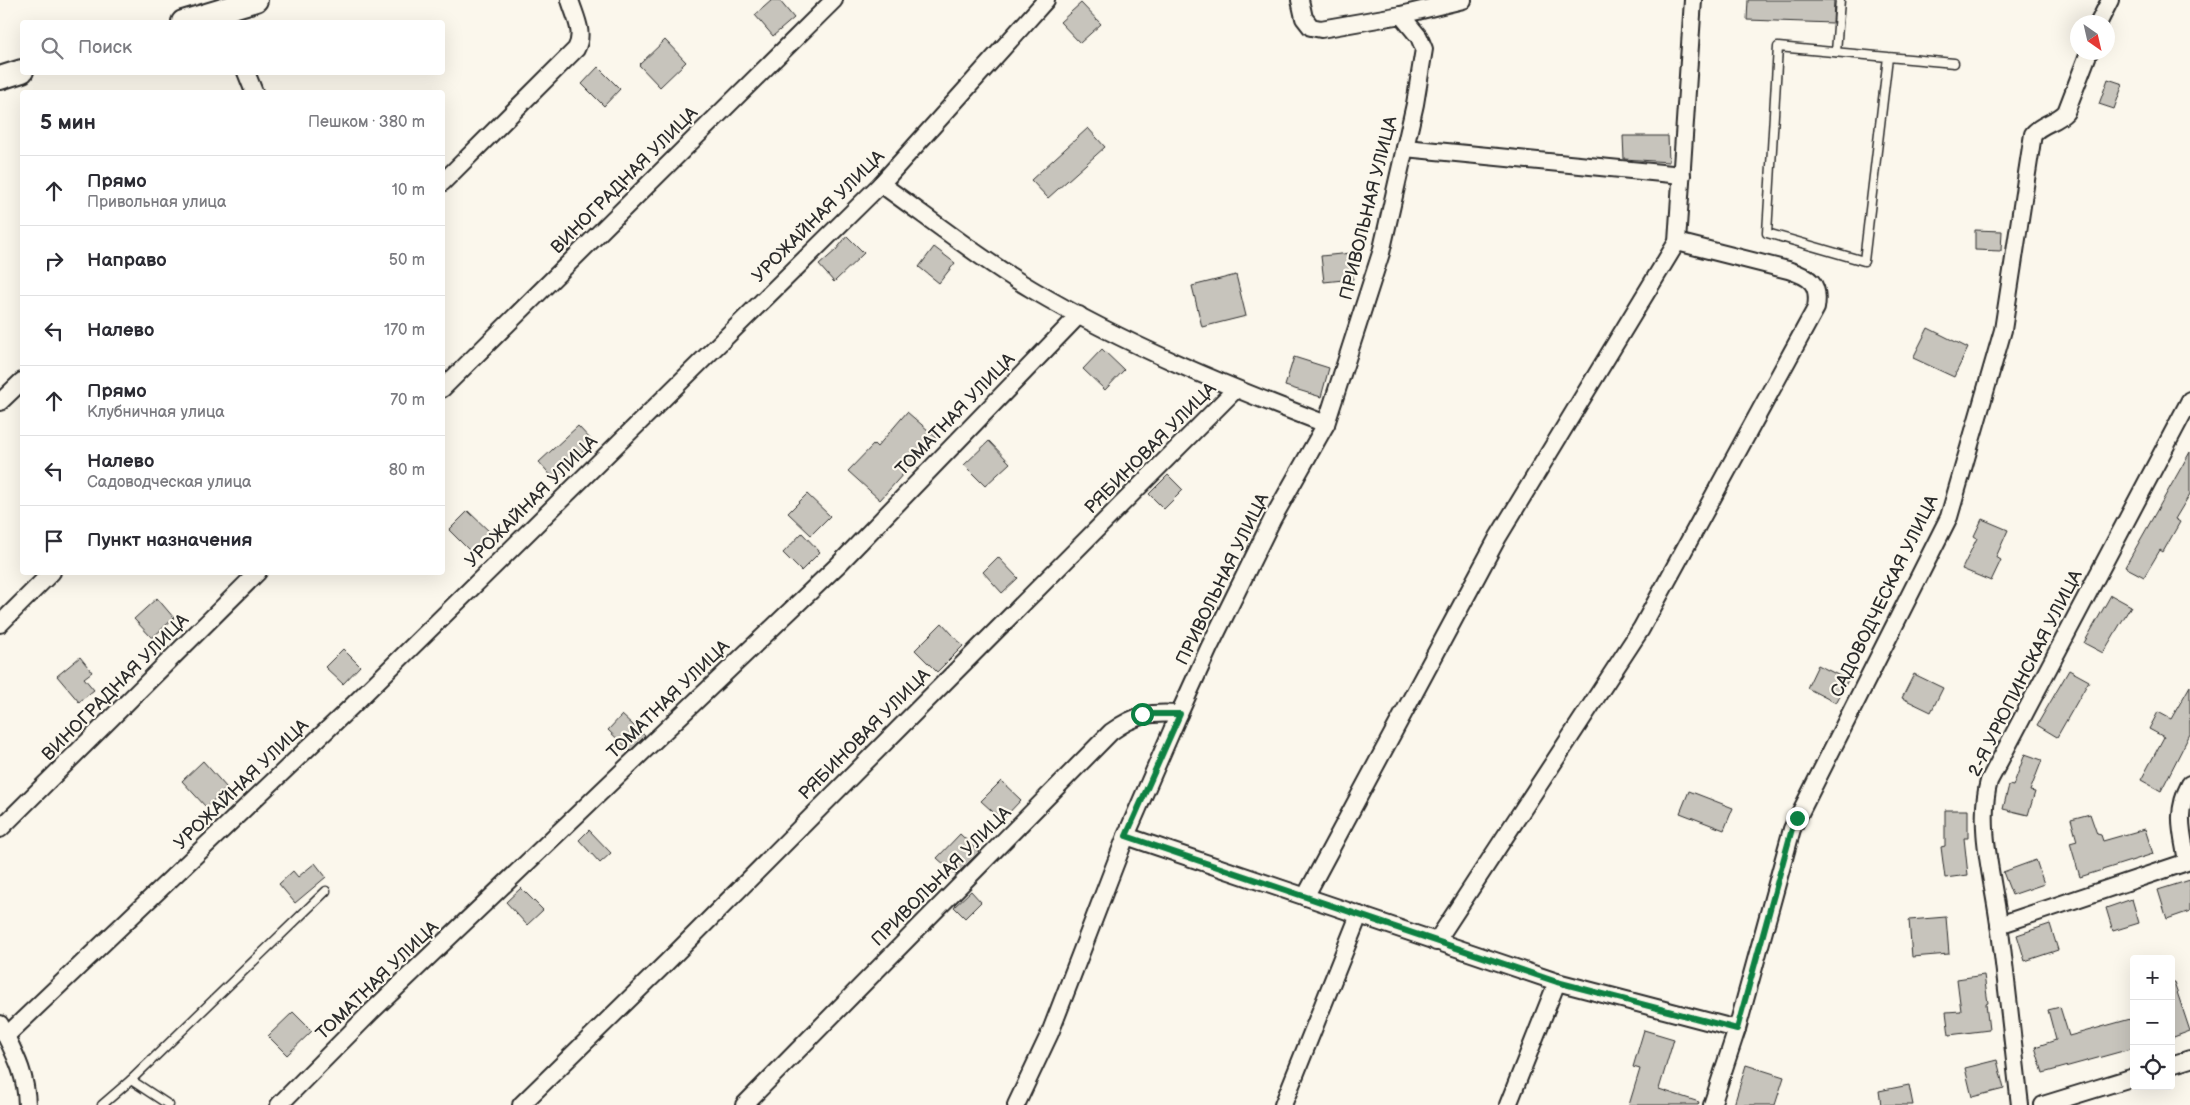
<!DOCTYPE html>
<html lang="ru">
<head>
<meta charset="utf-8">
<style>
	:root { --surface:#fff; --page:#f2f2f3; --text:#2b2b33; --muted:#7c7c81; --line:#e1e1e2 }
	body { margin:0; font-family:"Balsamiq Sans",sans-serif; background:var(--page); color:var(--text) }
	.controls { position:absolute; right:15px; bottom:15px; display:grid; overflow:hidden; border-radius:5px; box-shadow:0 5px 20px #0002 }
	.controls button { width:45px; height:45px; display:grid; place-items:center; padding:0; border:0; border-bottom:1px solid var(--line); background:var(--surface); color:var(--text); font:25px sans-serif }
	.compass { position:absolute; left:2070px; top:15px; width:45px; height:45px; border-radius:50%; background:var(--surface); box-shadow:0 5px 20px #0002; rotate:146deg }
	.stop { position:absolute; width:15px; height:15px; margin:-11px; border:4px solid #0b8043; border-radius:50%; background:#fff }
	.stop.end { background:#0b8043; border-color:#fff; box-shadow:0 1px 5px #0008 }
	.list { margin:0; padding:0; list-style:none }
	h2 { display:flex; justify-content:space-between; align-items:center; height:65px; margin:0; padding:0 20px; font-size:21px }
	h2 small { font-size:16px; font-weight:400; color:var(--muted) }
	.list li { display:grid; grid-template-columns:32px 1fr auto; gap:15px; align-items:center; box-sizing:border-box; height:70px; padding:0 20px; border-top:1px solid var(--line) }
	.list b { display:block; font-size:19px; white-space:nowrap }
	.list p { margin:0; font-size:16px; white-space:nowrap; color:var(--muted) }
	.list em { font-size:16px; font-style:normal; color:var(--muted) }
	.icon { flex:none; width:28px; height:28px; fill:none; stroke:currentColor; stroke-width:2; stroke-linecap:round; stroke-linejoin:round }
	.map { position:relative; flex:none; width:2190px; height:1105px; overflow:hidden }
	.search { position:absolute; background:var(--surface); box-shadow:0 5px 20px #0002; left:20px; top:20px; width:425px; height:55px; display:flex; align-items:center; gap:12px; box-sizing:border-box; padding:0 18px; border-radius:5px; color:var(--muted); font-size:19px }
	.panel { position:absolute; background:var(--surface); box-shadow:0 5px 20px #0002; left:20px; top:90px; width:425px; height:485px; border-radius:5px }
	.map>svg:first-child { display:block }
</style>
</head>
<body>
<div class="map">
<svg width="2190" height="1105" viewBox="0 0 2190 1105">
	<rect width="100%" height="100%" fill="#fbf7ec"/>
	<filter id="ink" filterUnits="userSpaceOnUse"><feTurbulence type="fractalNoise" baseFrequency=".02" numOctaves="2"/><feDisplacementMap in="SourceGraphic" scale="10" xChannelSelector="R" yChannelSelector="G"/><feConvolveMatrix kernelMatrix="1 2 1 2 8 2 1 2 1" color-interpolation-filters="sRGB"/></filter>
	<g filter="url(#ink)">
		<g fill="#c7c4bc" stroke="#2b2b2b">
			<polygon points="772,0 779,0 794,18 773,36 755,15"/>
			<polygon points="1748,0 1834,0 1833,23 1747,20"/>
			<polygon points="1081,3 1101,24 1080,43 1060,22"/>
			<polygon points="665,40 686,62 660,87 639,65"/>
			<polygon points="598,67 620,89 604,106 582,84"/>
			<polygon points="2108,79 2123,84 2114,109 2099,104"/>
			<polygon points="1088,128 1105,147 1048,198 1031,180"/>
			<polygon points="1623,136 1668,136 1669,162 1624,159"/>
			<polygon points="1975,230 2002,231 2001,251 1975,250"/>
			<polygon points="847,236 864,253 834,282 819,265 836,250"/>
			<polygon points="934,247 955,263 939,283 919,267"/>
			<polygon points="1351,253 1353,279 1324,282 1321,256"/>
			<polygon points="1236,275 1246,316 1202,327 1192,286"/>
			<polygon points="1928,328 1968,348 1954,377 1913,358"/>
			<polygon points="1102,349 1124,370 1105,390 1083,369"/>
			<polygon points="1294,357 1329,368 1321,397 1285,386"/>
			<polygon points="907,412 936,437 880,500 848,471 874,444 877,447"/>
			<polygon points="578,426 593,442 554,479 539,462"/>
			<polygon points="989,441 1010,463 985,486 964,465"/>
			<polygon points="2190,452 2190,494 2175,519 2180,522 2163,552 2160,550 2144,577 2125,567"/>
			<polygon points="1168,475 1183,490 1164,509 1149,494"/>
			<polygon points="807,494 830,516 811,535 788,513"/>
			<polygon points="468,511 492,534 472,553 449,530"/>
			<polygon points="1982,519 2008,530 1996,557 2001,560 1991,581 1962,569 1977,538 1974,536"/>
			<polygon points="802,533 820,552 801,571 783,553"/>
			<polygon points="998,557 1018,578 1002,593 983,572"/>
			<polygon points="2111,595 2131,606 2103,653 2084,643"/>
			<polygon points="157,598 174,618 152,638 134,619"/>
			<polygon points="942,623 963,646 937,672 915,650"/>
			<polygon points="343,649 360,666 343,684 325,667"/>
			<polygon points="80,657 92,672 84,678 94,690 79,702 57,676"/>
			<polygon points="1818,665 1848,680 1836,703 1807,688"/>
			<polygon points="2069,670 2089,681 2057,737 2037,725"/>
			<polygon points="1914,674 1943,688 1931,712 1902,698"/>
			<polygon points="2190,686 2190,734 2161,791 2141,780 2164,737 2149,729 2158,712 2171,719"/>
			<polygon points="622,715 645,736 630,751 608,730"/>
			<polygon points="2025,754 2042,760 2030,791 2035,792 2028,815 2003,809 2009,785 2013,786"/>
			<polygon points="203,761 227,788 206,807 182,781"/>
			<polygon points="1001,781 1021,800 1002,820 981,801"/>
			<polygon points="1689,791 1733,808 1724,830 1680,813"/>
			<polygon points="1945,810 1968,810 1968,838 1964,838 1968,875 1945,878 1941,847 1945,846"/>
			<polygon points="2090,814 2097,834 2101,835 2103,841 2145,829 2153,854 2080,877 2070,843 2077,841 2071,819"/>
			<polygon points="589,830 611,853 600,863 579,840"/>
			<polygon points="960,834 979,852 956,875 937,858"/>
			<polygon points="2036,860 2044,884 2012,895 2003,872"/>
			<polygon points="315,863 326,877 295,903 279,884 293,871 298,877"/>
			<polygon points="2190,880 2190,911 2167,919 2158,890"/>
			<polygon points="521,888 543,910 527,925 506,902"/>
			<polygon points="971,891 981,902 965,918 954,907"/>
			<polygon points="2132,899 2139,923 2113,931 2106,908"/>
			<polygon points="1946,917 1949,954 1912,957 1909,920"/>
			<polygon points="2050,924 2058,950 2025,961 2017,935"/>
			<polygon points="1984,975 1988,1003 1986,1004 1989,1030 1949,1035 1946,1012 1961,1011 1957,979"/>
			<polygon points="2171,983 2174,983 2190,1031 2171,1038"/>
			<polygon points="2060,1007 2069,1036 2134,1018 2134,1048 2043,1073 2035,1047 2056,1040 2048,1010"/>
			<polygon points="293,1012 312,1031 287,1055 268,1036"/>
			<polygon points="1644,1030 1674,1039 1659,1089 1699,1102 1698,1105 1629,1105 1640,1069 1633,1067"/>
			<polygon points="1997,1060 2004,1089 1972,1097 1965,1068"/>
			<polygon points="1746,1065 1784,1077 1775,1105 1734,1105"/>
			<polygon points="1909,1085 1913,1105 1881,1105 1879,1091"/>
		</g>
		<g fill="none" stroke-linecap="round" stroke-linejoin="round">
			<defs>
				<g id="lane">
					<polyline points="1836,52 1840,0"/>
					<polyline points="1888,57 1864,261 1767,233 1778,47 1954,63"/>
					<polyline points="131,1080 326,891"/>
					<polyline points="102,1105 131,1080 169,1105"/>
				</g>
				<g id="street">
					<polyline points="1401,15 1463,0"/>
					<polyline points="2099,22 2110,0"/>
					<polyline points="246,72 254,92"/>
					<polyline points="1405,148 1682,175"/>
					<path d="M442,183L576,49C585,33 575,17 570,0"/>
					<path d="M881,184C930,219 982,260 1033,290C1126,345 1226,386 1326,424"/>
					<polyline points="442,389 834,0"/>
					<polyline points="0,402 22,381"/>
					<polyline points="0,624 52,572"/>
					<polyline points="0,829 258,572"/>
					<polyline points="1126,836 1557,982"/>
					<path d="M2187,861C2182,832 2175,812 2190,784"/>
					<polyline points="1305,897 1498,537 1677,242 1693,0"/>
					<polyline points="1999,925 2190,861"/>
					<path d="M1436,942L1641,629L1816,308C1820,283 1810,277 1788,270L1677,242"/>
					<path d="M0,1024C14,1053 26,1072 27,1105"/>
					<polyline points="6,1036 351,707 881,184 1046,0"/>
					<polyline points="2171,1065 2190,1059"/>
					<polyline points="279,1105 371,1012 838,565 1079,315"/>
					<polyline points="521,1105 667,962 1235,390"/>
					<path d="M744,1105L1111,732C1136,714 1150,712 1179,714L1209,648L1273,518L1326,424L1381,253L1415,104L1424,49L1419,37L1401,15L1321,29L1311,27L1304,18L1300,0"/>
					<polyline points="1016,1105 1050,1033 1126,836 1179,714"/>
					<polyline points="1283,1105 1359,915"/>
					<polyline points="1508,1105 1557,982 1737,1029"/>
					<path d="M1712,1105L1737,1029L1792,829L1949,517L2003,330L2033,134C2042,123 2056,123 2066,112L2089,52"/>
					<path d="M2020,1105C2013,1045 2007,984 1999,924C1993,879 1977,825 1989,781L2190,400"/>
					<polyline points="2043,1105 2134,1077"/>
				</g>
				<g id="secondary">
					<polyline points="183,22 256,0"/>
					<polyline points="0,78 22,71"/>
				</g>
			</defs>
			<use href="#lane" stroke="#2b2b2b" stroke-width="11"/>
			<use href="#street" stroke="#2b2b2b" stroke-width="20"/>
			<use href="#secondary" stroke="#2b2b2b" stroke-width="26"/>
			<use href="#lane" stroke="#fbf7ec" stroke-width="8"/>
			<use href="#street" stroke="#fbf7ec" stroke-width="16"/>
			<use href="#secondary" stroke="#fbf7ec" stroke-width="22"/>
		</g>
	</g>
	<g fill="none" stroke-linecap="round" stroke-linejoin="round" filter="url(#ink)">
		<polyline stroke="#0b8043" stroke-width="6" points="1142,714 1180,714 1126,836 1557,982 1737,1029 1792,829 1797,818"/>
	</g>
	<g text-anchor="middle" stroke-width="4.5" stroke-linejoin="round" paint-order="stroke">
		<g font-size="18" fill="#2b2b2b" stroke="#fbf7ec">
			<text transform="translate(624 180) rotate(-45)" y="6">ВИНОГРАДНАЯ УЛИЦА</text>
			<text transform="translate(1368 208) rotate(-76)" y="6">ПРИВОЛЬНАЯ УЛИЦА</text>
			<text transform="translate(818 216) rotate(-45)" y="6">УРОЖАЙНАЯ УЛИЦА</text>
			<text transform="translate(955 414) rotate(-46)" y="6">ТОМАТНАЯ УЛИЦА</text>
			<text transform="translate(1150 448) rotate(-45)" y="6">РЯБИНОВАЯ УЛИЦА</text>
			<text transform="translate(531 501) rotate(-45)" y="6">УРОЖАЙНАЯ УЛИЦА</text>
			<text transform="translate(1222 579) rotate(-64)" y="6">ПРИВОЛЬНАЯ УЛИЦА</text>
			<text transform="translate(1884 596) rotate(-64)" y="6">САДОВОДЧЕСКАЯ УЛИЦА</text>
			<text transform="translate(2025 673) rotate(-63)" y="6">2-Я УРЮПИНСКАЯ УЛИЦА</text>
			<text transform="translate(115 687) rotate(-45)" y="6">ВИНОГРАДНАЯ УЛИЦА</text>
			<text transform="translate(668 699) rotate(-44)" y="6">ТОМАТНАЯ УЛИЦА</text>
			<text transform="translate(864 734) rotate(-45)" y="6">РЯБИНОВАЯ УЛИЦА</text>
			<text transform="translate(241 784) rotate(-44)" y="6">УРОЖАЙНАЯ УЛИЦА</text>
			<text transform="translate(941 876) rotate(-45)" y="6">ПРИВОЛЬНАЯ УЛИЦА</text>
			<text transform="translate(377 980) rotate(-44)" y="6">ТОМАТНАЯ УЛИЦА</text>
		</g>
	</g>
</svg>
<div class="controls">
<button>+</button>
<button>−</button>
<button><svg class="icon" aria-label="locate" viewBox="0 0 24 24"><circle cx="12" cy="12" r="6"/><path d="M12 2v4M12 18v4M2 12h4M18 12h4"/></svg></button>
</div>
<svg class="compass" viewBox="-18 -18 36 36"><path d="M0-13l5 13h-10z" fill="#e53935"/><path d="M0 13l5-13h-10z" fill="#7c7c81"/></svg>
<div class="stop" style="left:1142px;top:714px"></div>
<div class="stop end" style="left:1797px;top:818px"></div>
<div class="search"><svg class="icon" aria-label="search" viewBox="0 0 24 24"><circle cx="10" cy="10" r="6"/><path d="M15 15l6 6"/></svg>Поиск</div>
<section class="panel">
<h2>5 мин<small>Пешком · 380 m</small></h2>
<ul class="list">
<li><svg class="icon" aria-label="ahead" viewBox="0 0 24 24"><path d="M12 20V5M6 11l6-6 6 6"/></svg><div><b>Прямо</b><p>Привольная улица</p></div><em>10 m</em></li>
<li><svg class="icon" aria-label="right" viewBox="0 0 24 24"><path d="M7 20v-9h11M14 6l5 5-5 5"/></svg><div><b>Направо</b></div><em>50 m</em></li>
<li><svg class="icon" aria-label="left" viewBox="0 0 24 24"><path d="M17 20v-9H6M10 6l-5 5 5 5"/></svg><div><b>Налево</b></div><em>170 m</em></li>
<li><svg class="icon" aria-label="ahead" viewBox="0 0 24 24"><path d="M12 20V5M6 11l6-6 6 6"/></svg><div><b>Прямо</b><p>Клубничная улица</p></div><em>70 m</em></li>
<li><svg class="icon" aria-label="left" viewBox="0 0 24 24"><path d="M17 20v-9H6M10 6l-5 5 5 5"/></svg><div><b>Налево</b><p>Садоводческая улица</p></div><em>80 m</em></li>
<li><svg class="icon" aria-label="arrive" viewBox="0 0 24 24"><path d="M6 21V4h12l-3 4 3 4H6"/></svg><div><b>Пункт назначения</b></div></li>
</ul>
</section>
</div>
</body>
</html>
